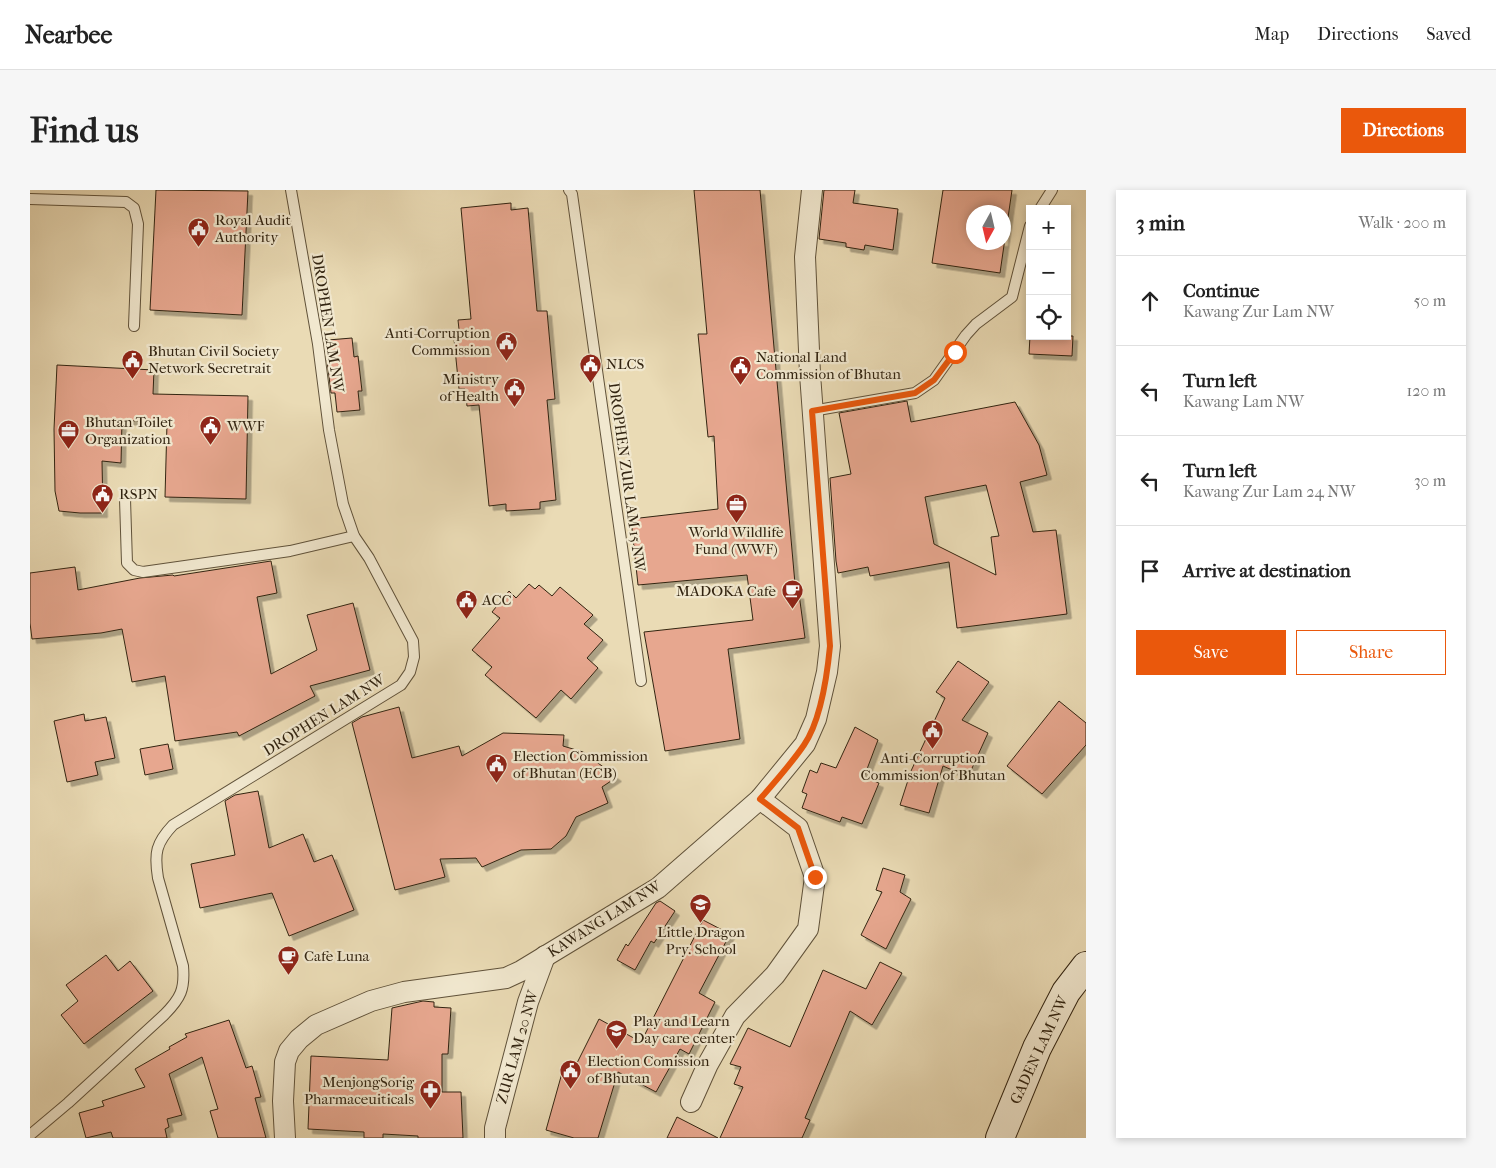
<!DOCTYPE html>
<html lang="en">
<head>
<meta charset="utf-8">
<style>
	:root { --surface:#fff; --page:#f6f6f6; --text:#222; --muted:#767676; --line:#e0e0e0; --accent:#ea580c }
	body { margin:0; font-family:"IM FELL French Canon",serif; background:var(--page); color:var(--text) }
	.controls { position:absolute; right:15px; top:15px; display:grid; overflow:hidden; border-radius:0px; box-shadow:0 2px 8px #0003 }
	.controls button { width:45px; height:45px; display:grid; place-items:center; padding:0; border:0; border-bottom:1px solid var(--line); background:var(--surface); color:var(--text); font:25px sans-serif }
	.compass { position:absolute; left:936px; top:15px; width:45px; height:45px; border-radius:50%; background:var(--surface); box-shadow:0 2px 8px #0003; rotate:188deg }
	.stop { position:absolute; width:15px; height:15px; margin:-11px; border:4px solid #ea580c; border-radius:50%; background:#fff }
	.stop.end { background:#ea580c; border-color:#fff; box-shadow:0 1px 5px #0008 }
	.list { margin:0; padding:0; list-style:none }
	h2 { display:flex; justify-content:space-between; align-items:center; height:65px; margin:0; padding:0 20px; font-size:21px }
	h2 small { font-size:16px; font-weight:400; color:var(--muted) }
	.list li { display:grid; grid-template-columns:32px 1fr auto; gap:15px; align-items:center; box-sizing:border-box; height:90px; padding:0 20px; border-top:1px solid var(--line) }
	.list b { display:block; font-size:19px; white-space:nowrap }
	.list p { margin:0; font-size:16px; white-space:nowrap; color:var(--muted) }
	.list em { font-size:16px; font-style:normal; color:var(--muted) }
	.actions { display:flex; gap:10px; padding:15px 20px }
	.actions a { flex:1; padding:11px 0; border:1px solid var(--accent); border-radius:0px; text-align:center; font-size:18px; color:var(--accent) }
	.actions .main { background:var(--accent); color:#fff }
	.icon { flex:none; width:28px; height:28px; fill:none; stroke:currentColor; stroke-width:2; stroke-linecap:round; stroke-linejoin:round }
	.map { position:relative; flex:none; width:1056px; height:948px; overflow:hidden; border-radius:0px }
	header { display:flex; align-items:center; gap:30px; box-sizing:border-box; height:70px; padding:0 25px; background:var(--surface); border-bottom:1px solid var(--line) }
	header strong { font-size:24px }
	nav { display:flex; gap:28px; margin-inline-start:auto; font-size:18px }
	.intro { display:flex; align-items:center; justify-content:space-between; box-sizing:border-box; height:120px; padding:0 30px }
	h1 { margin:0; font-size:35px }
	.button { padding:12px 22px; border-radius:0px; background:var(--accent); color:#fff; font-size:18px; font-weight:700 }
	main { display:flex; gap:30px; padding:0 30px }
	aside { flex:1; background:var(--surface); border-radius:0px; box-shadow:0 2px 8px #0003 }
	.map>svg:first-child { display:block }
</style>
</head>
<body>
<header>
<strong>Nearbee</strong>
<nav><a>Map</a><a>Directions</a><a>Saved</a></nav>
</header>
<div class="intro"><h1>Find us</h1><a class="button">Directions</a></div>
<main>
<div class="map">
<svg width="1056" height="948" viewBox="0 0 1056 948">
	<defs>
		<filter id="shadow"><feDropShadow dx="4.5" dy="4.5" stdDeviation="0" flood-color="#0004"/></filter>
	</defs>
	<rect width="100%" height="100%" fill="#eadbb5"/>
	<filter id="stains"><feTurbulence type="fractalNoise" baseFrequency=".004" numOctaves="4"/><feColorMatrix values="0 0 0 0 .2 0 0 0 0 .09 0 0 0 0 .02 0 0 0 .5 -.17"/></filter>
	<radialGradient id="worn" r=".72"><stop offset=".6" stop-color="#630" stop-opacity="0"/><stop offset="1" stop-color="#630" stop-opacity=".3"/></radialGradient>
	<g fill="#e7a78f" stroke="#322411" fill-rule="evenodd" filter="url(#shadow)">
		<polygon points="126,0 218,1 212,125 120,120"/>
		<polygon points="664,0 730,0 766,405 769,404 775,448 698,459 710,549 635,561 614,442 723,430 717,385 608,395 601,329 688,319 684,246 678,247 668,144 677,144"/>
		<polygon points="794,0 825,0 823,13 868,19 863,60 835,55 834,60 816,57 816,53 789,49"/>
		<path d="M913,0H982L970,83L902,73ZM944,22H974V52H944Z"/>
		<polygon points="481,13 481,20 498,18 507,121 517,121 525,209 517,210 526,310 510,312 510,319 476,321 476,314 459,316 449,215 437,216 435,199 429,199 424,149 430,149 428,130 441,129 431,18"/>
		<polygon points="1000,146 1043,146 1042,166 999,164"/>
		<polygon points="322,148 324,167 328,166 332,201 328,201 330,220 307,222 305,203 301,203 297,170 300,169 298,150"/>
		<polygon points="27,175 124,180 123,204 218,206 216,309 135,307 137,233 92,230 91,273 72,271 73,323 50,323 29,321 25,301 24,239"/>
		<path d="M877,211L881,232L985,212L1009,255L1017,285L990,292L1003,342L1026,340L1037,424L927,438L919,372L840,386L838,377L808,383L806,371L800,288L821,284L809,223ZM956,295L969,346L961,347L966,385L904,354L895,307Z"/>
		<polygon points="241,371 247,403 227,407 241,484 287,460 277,425 323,413 340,480 280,496 285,506 209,546 207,542 145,551 135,486 102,492 92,439 71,443 2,449 0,433 0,383 45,377 48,400 110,388 143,385 144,386"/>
		<polygon points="499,394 505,399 509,395 522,406 530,397 563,425 554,434 573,450 557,468 568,478 541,509 531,500 506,528 455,485 462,477 442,460 470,428 462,422 479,401 486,408"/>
		<polygon points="928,471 959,492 932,530 958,543 938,587 913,576 899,623 870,615 881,581 915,508 906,502"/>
		<polygon points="1029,511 1056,533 1056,555 1012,604 977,576"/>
		<polygon points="369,517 382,568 429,556 432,566 473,543 534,545 533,556 553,562 587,587 572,597 578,613 546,627 536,646 521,659 491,660 452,677 446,668 410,669 415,687 365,700 322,533 332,527"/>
		<polygon points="54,524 55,531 76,527 85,568 65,572 68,585 37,592 24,531"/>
		<polygon points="825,537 848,550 834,587 849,593 832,634 812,627 810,632 772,618 777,604 772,602 780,580 787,583 791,573 806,578"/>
		<polygon points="138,554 143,579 115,585 110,559"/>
		<polygon points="228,601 239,658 273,644 284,672 302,665 324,720 259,746 242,703 170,718 161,674 205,665 195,611 205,605"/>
		<polygon points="853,678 875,685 870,702 881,709 856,759 831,745 852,702 846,700"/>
		<polygon points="630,711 645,721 624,753 621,751 605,780 587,770 596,754 598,756 626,713"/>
		<polygon points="673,730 700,744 669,803 685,812 659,864 650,859 626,902 588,882 568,948 544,948 516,940 532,883 541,885 569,829 611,852"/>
		<polygon points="76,765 88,781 100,771 123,801 54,854 31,825 48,811 36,795"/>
		<polygon points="850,772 872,783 842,835 820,821 775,928 780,930 772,948 690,948 713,897 704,894 711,877 700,874 718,838 760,857 793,780 836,799"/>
		<polygon points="393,811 404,812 404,817 421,818 418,864 412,864 412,902 431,902 433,948 388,948 388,946 353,944 353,948 334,948 334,942 278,939 281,866 358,870 362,818"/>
		<polygon points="199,830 216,878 222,876 231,907 225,908 236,948 188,948 180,921 188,919 172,867 139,884 152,925 137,929 139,937 135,939 137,948 83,948 81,942 56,948 49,923 74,916 72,911 115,897 105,879 140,859 139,857 157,847 155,844"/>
		<polygon points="647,927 688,948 637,948"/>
	</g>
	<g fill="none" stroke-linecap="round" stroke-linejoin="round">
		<defs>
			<g id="service">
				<polyline points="539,0 542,4 611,491"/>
				<polyline points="0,9 96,12 104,18 108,34 104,136"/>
				<polyline points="1010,19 1022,0"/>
				<polyline points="782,221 885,203 904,190 936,145 946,134 982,107 1000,36"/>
				<polyline points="95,309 97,373 104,380 113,382 260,361 324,346"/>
				<path d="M0,945L38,913L134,825C151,808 155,799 153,776L128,688C124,663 126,653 143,635L371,495L380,482L384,467L383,451L339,368L324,346L313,314L299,240L288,154L261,0"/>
			</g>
			<g id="minor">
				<polyline points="661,912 678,874 705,826 745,785 778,739 785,687 768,638 730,609"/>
				<polyline points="255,948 253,911 255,872 259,861 269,849 286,835 341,811 374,802 476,788 491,781 628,698 730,609 775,554 786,529 797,482 800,456 780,184 775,67 782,0"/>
				<polyline points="465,948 465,938 498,812 515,766"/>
			</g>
			<polyline id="secondary" points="970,948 1007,858 1036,802 1056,776"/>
		</defs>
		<use href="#service" stroke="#60523a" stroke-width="12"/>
		<use href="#minor" stroke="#60523a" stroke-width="22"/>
		<use href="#secondary" stroke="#322411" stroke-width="30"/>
		<use href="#service" stroke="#f1e8cf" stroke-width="10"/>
		<use href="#minor" stroke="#f1e8cf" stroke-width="20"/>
		<use href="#secondary" stroke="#f1e8cf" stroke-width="28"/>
	</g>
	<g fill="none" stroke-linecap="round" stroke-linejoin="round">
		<path stroke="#ea580c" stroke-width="6" d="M785,687L768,638L730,609C745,592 761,574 774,555C791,530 797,487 800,456L782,221L885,203L904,190L925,162"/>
	</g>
	<defs>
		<symbol id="civic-pin" viewBox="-11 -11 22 30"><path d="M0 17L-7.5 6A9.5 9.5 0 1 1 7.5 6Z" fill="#8f2418" stroke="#f1e8cf"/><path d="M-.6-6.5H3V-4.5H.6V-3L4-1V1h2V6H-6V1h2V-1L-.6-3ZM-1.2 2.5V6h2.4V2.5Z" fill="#fff"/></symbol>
		<symbol id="office-pin" viewBox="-11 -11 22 30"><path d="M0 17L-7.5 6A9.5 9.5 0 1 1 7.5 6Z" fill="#8f2418" stroke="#f1e8cf"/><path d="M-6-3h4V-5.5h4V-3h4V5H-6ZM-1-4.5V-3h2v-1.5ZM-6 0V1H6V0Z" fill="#fff"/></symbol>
		<symbol id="cafe-pin" viewBox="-11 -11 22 30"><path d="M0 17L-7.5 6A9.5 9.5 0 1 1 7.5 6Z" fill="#8f2418" stroke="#f1e8cf"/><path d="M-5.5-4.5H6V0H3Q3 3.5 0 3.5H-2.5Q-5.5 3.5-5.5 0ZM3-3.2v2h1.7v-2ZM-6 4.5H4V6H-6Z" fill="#fff"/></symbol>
		<symbol id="school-pin" viewBox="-11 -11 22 30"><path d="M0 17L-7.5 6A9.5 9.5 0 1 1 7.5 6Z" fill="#8f2418" stroke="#f1e8cf"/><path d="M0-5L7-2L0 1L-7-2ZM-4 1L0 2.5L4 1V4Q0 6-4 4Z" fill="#fff"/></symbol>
		<symbol id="pharmacy-pin" viewBox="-11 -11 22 30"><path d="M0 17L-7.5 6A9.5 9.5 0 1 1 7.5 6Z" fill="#8f2418" stroke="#f1e8cf"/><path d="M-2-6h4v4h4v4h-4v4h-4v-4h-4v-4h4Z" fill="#fff"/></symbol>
	</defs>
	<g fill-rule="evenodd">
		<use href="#civic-pin" x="156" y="26" width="25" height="34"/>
		<use href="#civic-pin" x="464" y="140" width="25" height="34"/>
		<use href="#civic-pin" x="90" y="158" width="25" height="34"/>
		<use href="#civic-pin" x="548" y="162" width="25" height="34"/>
		<use href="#civic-pin" x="698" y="164" width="25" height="34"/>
		<use href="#civic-pin" x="472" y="186" width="25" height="34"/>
		<use href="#civic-pin" x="168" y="224" width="25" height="34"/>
		<use href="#office-pin" x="26" y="228" width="25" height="34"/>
		<use href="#civic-pin" x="60" y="292" width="25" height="34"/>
		<use href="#office-pin" x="694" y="302" width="25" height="34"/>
		<use href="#cafe-pin" x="750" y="388" width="25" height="34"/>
		<use href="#civic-pin" x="424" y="398" width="25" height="34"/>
		<use href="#civic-pin" x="890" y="528" width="25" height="34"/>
		<use href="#civic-pin" x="454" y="562" width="25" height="34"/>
		<use href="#school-pin" x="658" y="702" width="25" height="34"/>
		<use href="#cafe-pin" x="246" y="754" width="25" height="34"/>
		<use href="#school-pin" x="574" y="828" width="25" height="34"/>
		<use href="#civic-pin" x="528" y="868" width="25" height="34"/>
		<use href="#pharmacy-pin" x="388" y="888" width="25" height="34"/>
	</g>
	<g text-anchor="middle" stroke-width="4.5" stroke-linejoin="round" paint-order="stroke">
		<g font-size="15" fill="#322411" stroke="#f1e8cf" text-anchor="start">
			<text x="185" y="35">Royal Audit<tspan x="185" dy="17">Authority</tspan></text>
			<text x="460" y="148" text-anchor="end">Anti-Corruption<tspan x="460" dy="17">Commission</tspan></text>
			<text x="118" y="166">Bhutan Civil Society<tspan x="118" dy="17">Network Secretrait</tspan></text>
			<text x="726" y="172">National Land<tspan x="726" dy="17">Commission of Bhutan</tspan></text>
			<text x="576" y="179">NLCS</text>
			<text x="469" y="194" text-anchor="end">Ministry<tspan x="469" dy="17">of Health</tspan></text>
			<text x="55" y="237">Bhutan Toilet<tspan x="55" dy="17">Organization</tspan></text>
			<text x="197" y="241">WWF</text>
			<text x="89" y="309">RSPN</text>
			<text x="706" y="347" text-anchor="middle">World Wildlife<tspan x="706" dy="17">Fund (WWF)</tspan></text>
			<text x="746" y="406" text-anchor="end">MADOKA Cafe</text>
			<text x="452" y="415">ACC</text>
			<text x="483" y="571">Election Commission<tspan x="483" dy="17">of Bhutan (ECB)</tspan></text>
			<text x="903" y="573" text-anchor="middle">Anti-Corruption<tspan x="903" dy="17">Commission of Bhutan</tspan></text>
			<text x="671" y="747" text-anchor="middle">Little Dragon<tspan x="671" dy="17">Pry. School</tspan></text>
			<text x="274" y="771">Cafe Luna</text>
			<text x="603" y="836">Play and Learn<tspan x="603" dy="17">Day care center</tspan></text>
			<text x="557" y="876">Election Comission<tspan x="557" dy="17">of Bhutan</tspan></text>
			<text x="384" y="897" text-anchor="end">MenjongSorig<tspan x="384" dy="17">Pharmaceuiticals</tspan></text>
		</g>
		<g font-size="15" fill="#322411" stroke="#f1e8cf">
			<text transform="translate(298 133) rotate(81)" y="5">DROPHEN LAM NW</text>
			<text transform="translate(597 287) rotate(82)" y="5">DROPHEN ZUR LAM 15 NW</text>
			<text transform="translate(294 525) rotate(-32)" y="5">DROPHEN LAM NW</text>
			<text transform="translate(574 729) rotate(-32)" y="5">KAWANG LAM NW</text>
			<text transform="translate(487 857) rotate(-74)" y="5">ZUR LAM 20 NW</text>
			<text transform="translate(1009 860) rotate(-65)" y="5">GADEN LAM NW</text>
		</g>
	</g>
	<rect width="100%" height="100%" filter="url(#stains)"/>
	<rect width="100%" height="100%" fill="url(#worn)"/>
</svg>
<div class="controls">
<button>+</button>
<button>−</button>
<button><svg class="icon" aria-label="locate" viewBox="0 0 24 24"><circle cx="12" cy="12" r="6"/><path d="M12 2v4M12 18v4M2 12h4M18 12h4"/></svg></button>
</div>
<svg class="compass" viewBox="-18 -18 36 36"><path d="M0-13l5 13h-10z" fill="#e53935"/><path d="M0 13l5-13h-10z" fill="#767676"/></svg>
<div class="stop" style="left:925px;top:162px"></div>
<div class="stop end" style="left:785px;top:687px"></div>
</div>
<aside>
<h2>3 min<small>Walk · 200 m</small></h2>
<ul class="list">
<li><svg class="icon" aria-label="ahead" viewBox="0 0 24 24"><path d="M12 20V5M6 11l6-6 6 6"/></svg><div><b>Continue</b><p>Kawang Zur Lam NW</p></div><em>50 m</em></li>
<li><svg class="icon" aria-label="left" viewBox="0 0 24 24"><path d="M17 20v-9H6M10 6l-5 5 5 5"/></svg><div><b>Turn left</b><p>Kawang Lam NW</p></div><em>120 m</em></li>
<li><svg class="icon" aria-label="left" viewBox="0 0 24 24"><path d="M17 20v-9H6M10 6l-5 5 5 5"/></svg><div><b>Turn left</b><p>Kawang Zur Lam 24 NW</p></div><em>30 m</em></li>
<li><svg class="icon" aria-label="arrive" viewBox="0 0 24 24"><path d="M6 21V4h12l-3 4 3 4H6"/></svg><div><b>Arrive at destination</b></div></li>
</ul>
<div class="actions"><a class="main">Save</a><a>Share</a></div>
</aside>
</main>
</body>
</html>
